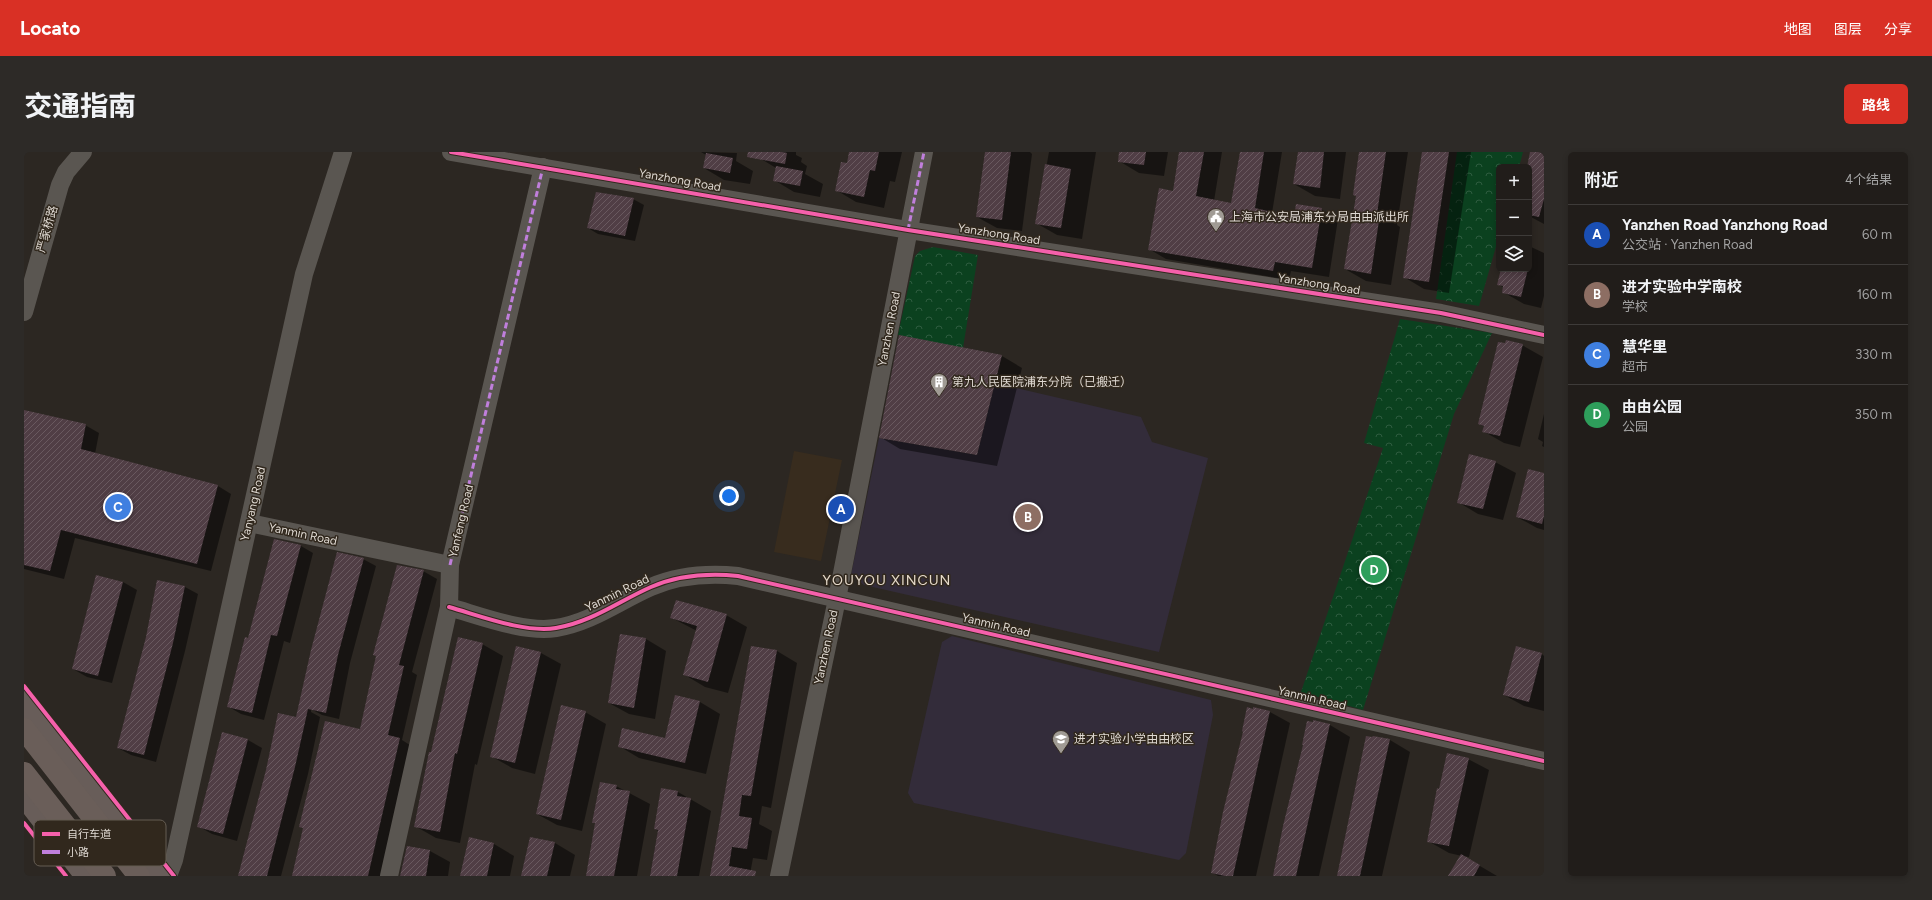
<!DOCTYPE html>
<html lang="zh">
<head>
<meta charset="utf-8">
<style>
	:root { --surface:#211d1a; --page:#2d2a27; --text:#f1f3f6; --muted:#a2a2a2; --line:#3e3b39; --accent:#d93025 }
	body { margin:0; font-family:Figtree,"Noto Sans SC",sans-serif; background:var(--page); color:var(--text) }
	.controls { position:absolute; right:12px; top:12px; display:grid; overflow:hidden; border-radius:6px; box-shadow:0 2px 6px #0003 }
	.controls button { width:36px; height:36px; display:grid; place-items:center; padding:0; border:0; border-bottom:1px solid var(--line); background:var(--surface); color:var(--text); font:20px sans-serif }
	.you { position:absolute; left:705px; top:344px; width:14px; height:14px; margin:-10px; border:3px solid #fff; border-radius:50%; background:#1a73e8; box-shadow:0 0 0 6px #1a73e833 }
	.badge { display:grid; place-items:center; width:26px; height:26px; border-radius:50%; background:var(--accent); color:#fff; font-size:13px; font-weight:700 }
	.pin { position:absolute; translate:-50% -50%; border:2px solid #fff; box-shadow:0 1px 4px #0006 }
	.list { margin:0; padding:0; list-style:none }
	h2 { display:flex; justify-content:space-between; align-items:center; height:52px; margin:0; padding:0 16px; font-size:17px }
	h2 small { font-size:13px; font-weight:400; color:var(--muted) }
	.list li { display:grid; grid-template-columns:26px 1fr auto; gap:12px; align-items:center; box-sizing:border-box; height:60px; padding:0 16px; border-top:1px solid var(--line) }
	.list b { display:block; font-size:15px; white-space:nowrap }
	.list p { margin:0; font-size:13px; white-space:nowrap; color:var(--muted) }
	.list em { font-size:13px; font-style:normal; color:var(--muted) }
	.icon { flex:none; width:22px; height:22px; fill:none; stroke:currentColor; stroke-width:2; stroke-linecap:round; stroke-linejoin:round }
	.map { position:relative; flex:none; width:1520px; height:724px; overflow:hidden; border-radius:6px }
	header { display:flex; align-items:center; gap:24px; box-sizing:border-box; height:56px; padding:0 20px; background:var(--accent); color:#fff }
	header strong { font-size:19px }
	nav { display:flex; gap:22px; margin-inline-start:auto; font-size:14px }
	.intro { display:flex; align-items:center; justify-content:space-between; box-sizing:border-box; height:96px; padding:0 24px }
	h1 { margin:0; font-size:28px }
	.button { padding:10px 18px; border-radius:6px; background:var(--accent); color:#fff; font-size:14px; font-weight:700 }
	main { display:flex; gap:24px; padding:0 24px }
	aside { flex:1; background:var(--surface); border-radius:6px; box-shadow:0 2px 6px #0003 }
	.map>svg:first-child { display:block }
</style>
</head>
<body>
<header>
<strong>Locato</strong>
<nav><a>地图</a><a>图层</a><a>分享</a></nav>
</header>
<div class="intro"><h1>交通指南</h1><a class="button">路线</a></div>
<main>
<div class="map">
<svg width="1520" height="724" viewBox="0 0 1520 724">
	<defs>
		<pattern id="park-crowns" width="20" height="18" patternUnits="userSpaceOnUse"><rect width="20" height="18" fill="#0b411f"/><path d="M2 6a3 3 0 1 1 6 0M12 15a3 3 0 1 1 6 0" fill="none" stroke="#2e5c3f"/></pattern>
		<pattern id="building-hatch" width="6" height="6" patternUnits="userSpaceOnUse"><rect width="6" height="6" fill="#503e45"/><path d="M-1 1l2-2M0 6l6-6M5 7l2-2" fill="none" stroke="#69595f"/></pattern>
	</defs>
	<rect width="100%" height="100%" fill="#2c2722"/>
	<polygon fill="#382c1e" points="770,299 818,308 797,409 750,400"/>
	<g fill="#332c3a">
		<polygon points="971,231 1117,265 1128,290 1184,306 1135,500 840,433 827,423 855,286 953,303"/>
		<polygon points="928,484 1187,548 1189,563 1162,701 1155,708 890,651 884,641 918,490"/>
	</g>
	<g fill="url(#park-crowns)">
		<polygon points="1433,0 1499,0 1495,15 1475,15 1475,84 1455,154 1412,147"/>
		<polygon points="909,95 954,103 939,196 874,183 891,104 896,99"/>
		<polygon points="1376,167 1468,181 1430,262 1339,558 1277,540 1359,296 1340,291"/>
	</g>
	<g fill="#0007">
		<polygon points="677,0 713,1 712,9 729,19 726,32 700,28 680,16 682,3"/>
		<polygon points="738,0 772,0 772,3 778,6 777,10 783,14 781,22 799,32 796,45 770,40 750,28 752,16 737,7"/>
		<polygon points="826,0 878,0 871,30 866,29 860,56 832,50 812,38 823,12"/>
		<polygon points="962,0 1006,0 1008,2 998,79 973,76 953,65"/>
		<polygon points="1025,0 1072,0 1058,87 1033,83 1012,71"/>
		<polygon points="1096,0 1144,0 1140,24 1115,21 1095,9"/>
		<polygon points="1156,0 1198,0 1190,49 1208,52 1217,0 1258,0 1248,61 1270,66 1297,57 1314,67 1305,125 1267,119 1265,128 1142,107 1125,97 1150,40"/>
		<polygon points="1275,0 1322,0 1316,47 1291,44 1270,32"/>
		<polygon points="1336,0 1384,0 1373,73 1376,75 1367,133 1342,129 1321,117 1333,44"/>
		<polygon points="1399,0 1447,0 1425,141 1400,137 1380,125"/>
		<polygon points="1507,0 1520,0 1520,72 1505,64 1504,15"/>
		<polygon points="609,47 620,53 611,89 574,82 564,76"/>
		<polygon points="1505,94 1520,101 1520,144 1517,156 1500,152 1479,140 1480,136 1474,132 1478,117 1505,117"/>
		<polygon points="1498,193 1519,205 1496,295 1480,291 1459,279 1461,275 1455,272"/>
		<polygon points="978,204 998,216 973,314 876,297 856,285"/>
		<polygon points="0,259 61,273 75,281 71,302 194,334 207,342 187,419 51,386 40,427 0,417"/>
		<polygon points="1520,262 1520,295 1518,294 1519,290 1514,287"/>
		<polygon points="1471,310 1492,321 1479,368 1454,362 1434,350"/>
		<polygon points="1520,322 1520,378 1513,376 1493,365"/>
		<polygon points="277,394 289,401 266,491 260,489 240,568 217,562 205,555 225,487"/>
		<polygon points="339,407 352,414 326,511 315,567 298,563 287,557 287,560 296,565 284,622 257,724 215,724 273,566"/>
		<polygon points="399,419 413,427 388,520 393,523 378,588 389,595 358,724 269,724 337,579"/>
		<polygon points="134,429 161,435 174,442 161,499 132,610 107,603 94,596 123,486"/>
		<polygon points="99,430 113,438 88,531 63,525 49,517"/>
		<polygon points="702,463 723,475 704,541 681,535 661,523 673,479 648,466"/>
		<polygon points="622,487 642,499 631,567 605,562 585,551"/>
		<polygon points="458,492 479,504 453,613 451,612 436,691 412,686 391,674 408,601"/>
		<polygon points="753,499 773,511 747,656 738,654 735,672 748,679 743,708 729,706 726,722 730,724 687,724"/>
		<polygon points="517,501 537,512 511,622 488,616 467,604"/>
		<polygon points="1518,502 1520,504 1520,559 1500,554 1480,543"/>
		<polygon points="652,544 676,550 696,562 682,622 615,606 595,594 642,587"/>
		<polygon points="1230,556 1246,560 1266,571 1232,724 1194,724 1188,720"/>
		<polygon points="561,560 582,572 558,679 533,673 513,662"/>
		<polygon points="1290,570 1306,573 1326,585 1295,724 1250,724 1280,593"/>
		<polygon points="198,581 224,588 238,596 213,689 188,682 174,674"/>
		<polygon points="1366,588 1386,600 1358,724 1314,724"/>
		<polygon points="1444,607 1465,618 1445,705 1439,704 1473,724 1426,724 1438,704 1425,701 1404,689 1416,638"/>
		<polygon points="592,634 626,652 613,724 563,724 572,672 569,670"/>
		<polygon points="638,638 654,640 687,659 675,724 626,724 634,679 631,677"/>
		<polygon points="446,687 470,692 490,704 486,724 437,724"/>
		<polygon points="531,691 551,703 546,724 498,724"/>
		<polygon points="383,695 406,699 426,710 424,724 376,724"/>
	</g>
	<g fill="url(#building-hatch)">
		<polygon points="724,0 758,0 763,1 761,12 723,5"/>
		<polygon points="825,0 855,0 851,19 846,18 840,45 811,39 817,10 823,11"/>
		<polygon points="961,0 987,0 978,68 952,65"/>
		<polygon points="1095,0 1122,0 1120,13 1094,10"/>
		<polygon points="1155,0 1180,0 1172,44 1207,51 1216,0 1240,0 1231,56 1270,65 1272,52 1298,56 1288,116 1251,110 1249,119 1124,98 1135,36 1149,39"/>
		<polygon points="1274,0 1300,0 1296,36 1269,32"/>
		<polygon points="1335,0 1362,0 1353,62 1356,62 1347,122 1320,117 1332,44 1329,43"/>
		<polygon points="1398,0 1425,0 1405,130 1379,126"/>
		<polygon points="1506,0 1520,0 1520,47 1515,65 1505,63 1505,15 1503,15"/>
		<polygon points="682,1 709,6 706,21 679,16"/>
		<polygon points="1021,12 1047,17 1037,76 1011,72"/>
		<polygon points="752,14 779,19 776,34 749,29"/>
		<polygon points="572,40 610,46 601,84 563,76"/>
		<polygon points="1477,117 1504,117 1497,145 1478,141 1479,134 1473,133"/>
		<polygon points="875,183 978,203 953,303 855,286"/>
		<polygon points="1482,188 1499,192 1476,284 1458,280 1460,274 1454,272 1474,190 1481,191"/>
		<polygon points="0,258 62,272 57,297 194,333 173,412 37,378 26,419 0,413"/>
		<polygon points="1445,302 1472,309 1459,357 1433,351"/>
		<polygon points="1504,317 1520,321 1520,364 1518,372 1492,365"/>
		<polygon points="250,387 277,393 253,484 247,483 228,561 203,555 221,485 224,486"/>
		<polygon points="313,400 340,406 314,503 302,561 284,557 271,615 243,724 214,724 242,618 254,561 272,565 287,498"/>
		<polygon points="373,413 400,418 375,513 380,514 364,583 376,586 344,724 268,724 279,676 275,675 301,569 336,577 352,504 349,503"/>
		<polygon points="72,423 99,430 74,524 48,517"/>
		<polygon points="133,428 161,434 149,491 120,603 93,596 122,485"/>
		<polygon points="652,448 703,462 684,530 659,523 673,474 646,466"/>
		<polygon points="596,482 622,486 610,556 584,551"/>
		<polygon points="434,485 459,491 433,602 431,601 416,680 390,675 405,600 407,600"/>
		<polygon points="492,494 517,500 491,611 466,605"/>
		<polygon points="727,494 753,498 727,644 718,643 715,664 728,666 723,697 708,695 705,714 732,719 731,724 686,724"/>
		<polygon points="1492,494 1518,501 1505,550 1479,543"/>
		<polygon points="651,543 676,549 661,611 594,595 598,576 641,586"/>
		<polygon points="537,553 562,559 537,668 512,662"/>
		<polygon points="1223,555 1229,557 1229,555 1246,559 1209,724 1201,724 1187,721 1199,660 1219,580 1218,579"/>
		<polygon points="1289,568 1306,572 1272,724 1249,724 1259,674 1279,593 1278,593 1283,569 1289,570"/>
		<polygon points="198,580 224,587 199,682 173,675"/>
		<polygon points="1342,584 1348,585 1349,584 1366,587 1336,724 1313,724"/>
		<polygon points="1423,601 1445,606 1425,694 1403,690 1413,636 1415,637"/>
		<polygon points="576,630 593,633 592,637 606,639 590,724 562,724 571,671 568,671"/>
		<polygon points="637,636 654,639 653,644 667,646 653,724 626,724 634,678 630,677"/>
		<polygon points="445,685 470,691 463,724 436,724"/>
		<polygon points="506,685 531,690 523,724 497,724"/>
		<polygon points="383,694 406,698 402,724 376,724"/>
		<polygon points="1437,702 1456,713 1450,724 1424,724"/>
	</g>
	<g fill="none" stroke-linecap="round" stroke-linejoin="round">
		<g stroke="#5a5651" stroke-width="18">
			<polyline points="427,0 884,78 1417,161 1520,183"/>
			<polyline points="0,160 36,33 42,20 59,0"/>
			<polyline points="225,371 426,413"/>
			<path d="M425,455C457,464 500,481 532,476C568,470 595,449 627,435C655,423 684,421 714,424L1520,609"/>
			<polyline points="144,724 150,708 280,122 319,0"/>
			<polyline points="365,724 425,455 426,413 519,15"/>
			<polyline points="755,724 813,447 900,0"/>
		</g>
		<g stroke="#685d59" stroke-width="22">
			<polyline points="0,550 136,724"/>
			<polyline points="0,644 62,724"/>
		</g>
		<g stroke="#6a5e59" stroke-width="22">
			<polyline points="0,577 115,724"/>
			<polyline points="0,621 81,724"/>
		</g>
		<g stroke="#c07fdc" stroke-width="3" stroke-dasharray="6 3" stroke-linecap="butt">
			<polyline points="884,78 900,0"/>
			<polyline points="426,413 519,15"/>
		</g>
		<defs>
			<g id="cycleway">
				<polyline points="427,0 884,78 1417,161 1520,183"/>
				<path d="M425,455C457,464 500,481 532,476C568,470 595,449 627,435C655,423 684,421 714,424L1520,609"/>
				<polyline points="0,534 150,724"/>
				<polyline points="0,671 42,724"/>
			</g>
		</defs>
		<use href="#cycleway" stroke="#31281d" stroke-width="6"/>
		<use href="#cycleway" stroke="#f560ab" stroke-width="4"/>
	</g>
	<defs>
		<symbol id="civic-pin" viewBox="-11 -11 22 30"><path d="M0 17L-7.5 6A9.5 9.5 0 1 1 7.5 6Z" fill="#a09b94" stroke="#31281d"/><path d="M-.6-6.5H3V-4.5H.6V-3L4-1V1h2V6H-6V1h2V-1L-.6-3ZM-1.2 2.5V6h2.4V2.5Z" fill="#fff"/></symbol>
		<symbol id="building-pin" viewBox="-11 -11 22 30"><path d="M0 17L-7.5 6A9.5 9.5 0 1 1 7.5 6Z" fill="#a09b94" stroke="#31281d"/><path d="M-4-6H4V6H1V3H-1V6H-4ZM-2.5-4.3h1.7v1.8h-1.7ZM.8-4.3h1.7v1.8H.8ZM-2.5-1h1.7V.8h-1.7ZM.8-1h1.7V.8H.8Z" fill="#fff"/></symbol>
		<symbol id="school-pin" viewBox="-11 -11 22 30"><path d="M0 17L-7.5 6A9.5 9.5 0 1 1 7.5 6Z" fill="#a09b94" stroke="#31281d"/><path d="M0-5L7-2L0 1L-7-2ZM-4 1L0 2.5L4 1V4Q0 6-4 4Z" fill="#fff"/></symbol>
	</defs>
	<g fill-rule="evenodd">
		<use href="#civic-pin" x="1182" y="55" width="20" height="27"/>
		<use href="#building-pin" x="905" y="220" width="20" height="27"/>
		<use href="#school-pin" x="1027" y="577" width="20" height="27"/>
	</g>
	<g text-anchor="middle" stroke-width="3" stroke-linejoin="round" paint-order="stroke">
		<g font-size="12" fill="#dfd9d2" stroke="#31281d">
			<text transform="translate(656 28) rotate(10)" y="4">Yanzhong Road</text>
			<text transform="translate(23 77) rotate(-74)" y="4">严家桥路</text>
			<text transform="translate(975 82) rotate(9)" y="4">Yanzhong Road</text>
			<text transform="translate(1295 132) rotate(9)" y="4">Yanzhong Road</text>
			<text transform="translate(865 177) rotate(-79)" y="4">Yanzhen Road</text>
			<text transform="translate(229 352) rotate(-77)" y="4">Yanyang Road</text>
			<text transform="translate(437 369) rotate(-77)" y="4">Yanfeng Road</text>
			<text transform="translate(279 382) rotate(12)" y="4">Yanmin Road</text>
			<text transform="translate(593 441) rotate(-26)" y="4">Yanmin Road</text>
			<text transform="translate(972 473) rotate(13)" y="4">Yanmin Road</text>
			<text transform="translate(802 495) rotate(-78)" y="4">Yanzhen Road</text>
			<text transform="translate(1288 546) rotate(13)" y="4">Yanmin Road</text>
		</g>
		<g font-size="12" fill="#dfd9d2" stroke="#31281d" text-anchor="start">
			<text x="1205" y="69">上海市公安局浦东分局由由派出所</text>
			<text x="928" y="234">第九人民医院浦东分院（已搬迁）</text>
			<text x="1050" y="591">进才实验小学由由校区</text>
		</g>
		<g font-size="14" letter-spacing="1" fill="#e6dacb" stroke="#31281d">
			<text x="863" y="433">YOUYOU XINCUN</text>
		</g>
	</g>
	<rect x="10" y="668" width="132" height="46" rx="6" fill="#31281d" stroke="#655d53" stroke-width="1"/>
	<rect x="18" y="680" width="18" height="4" fill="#f560ab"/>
	<rect x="18" y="698" width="18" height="4" fill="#c07fdc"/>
	<g font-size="11" fill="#dfd9d2">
		<text x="43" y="686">自行车道</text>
		<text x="43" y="704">小路</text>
	</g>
</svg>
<div class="controls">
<button>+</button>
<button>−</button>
<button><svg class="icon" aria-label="layers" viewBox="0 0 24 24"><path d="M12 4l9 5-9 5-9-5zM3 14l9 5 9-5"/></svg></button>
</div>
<div class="you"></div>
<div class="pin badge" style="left:817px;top:357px;background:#1a4fb4">A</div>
<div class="pin badge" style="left:1004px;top:365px;background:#8d6e63">B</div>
<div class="pin badge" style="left:94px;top:355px;background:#3f7fe0">C</div>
<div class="pin badge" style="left:1350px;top:418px;background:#2e9e5b">D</div>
</div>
<aside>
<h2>附近<small>4个结果</small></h2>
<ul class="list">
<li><span class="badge" style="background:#1a4fb4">A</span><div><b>Yanzhen Road Yanzhong Road</b><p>公交站 · Yanzhen Road</p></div><em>60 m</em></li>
<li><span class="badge" style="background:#8d6e63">B</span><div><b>进才实验中学南校</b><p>学校</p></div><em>160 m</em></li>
<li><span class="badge" style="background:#3f7fe0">C</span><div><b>慧华里</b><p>超市</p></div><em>330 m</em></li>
<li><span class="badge" style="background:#2e9e5b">D</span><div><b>由由公园</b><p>公园</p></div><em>350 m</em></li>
</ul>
</aside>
</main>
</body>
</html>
